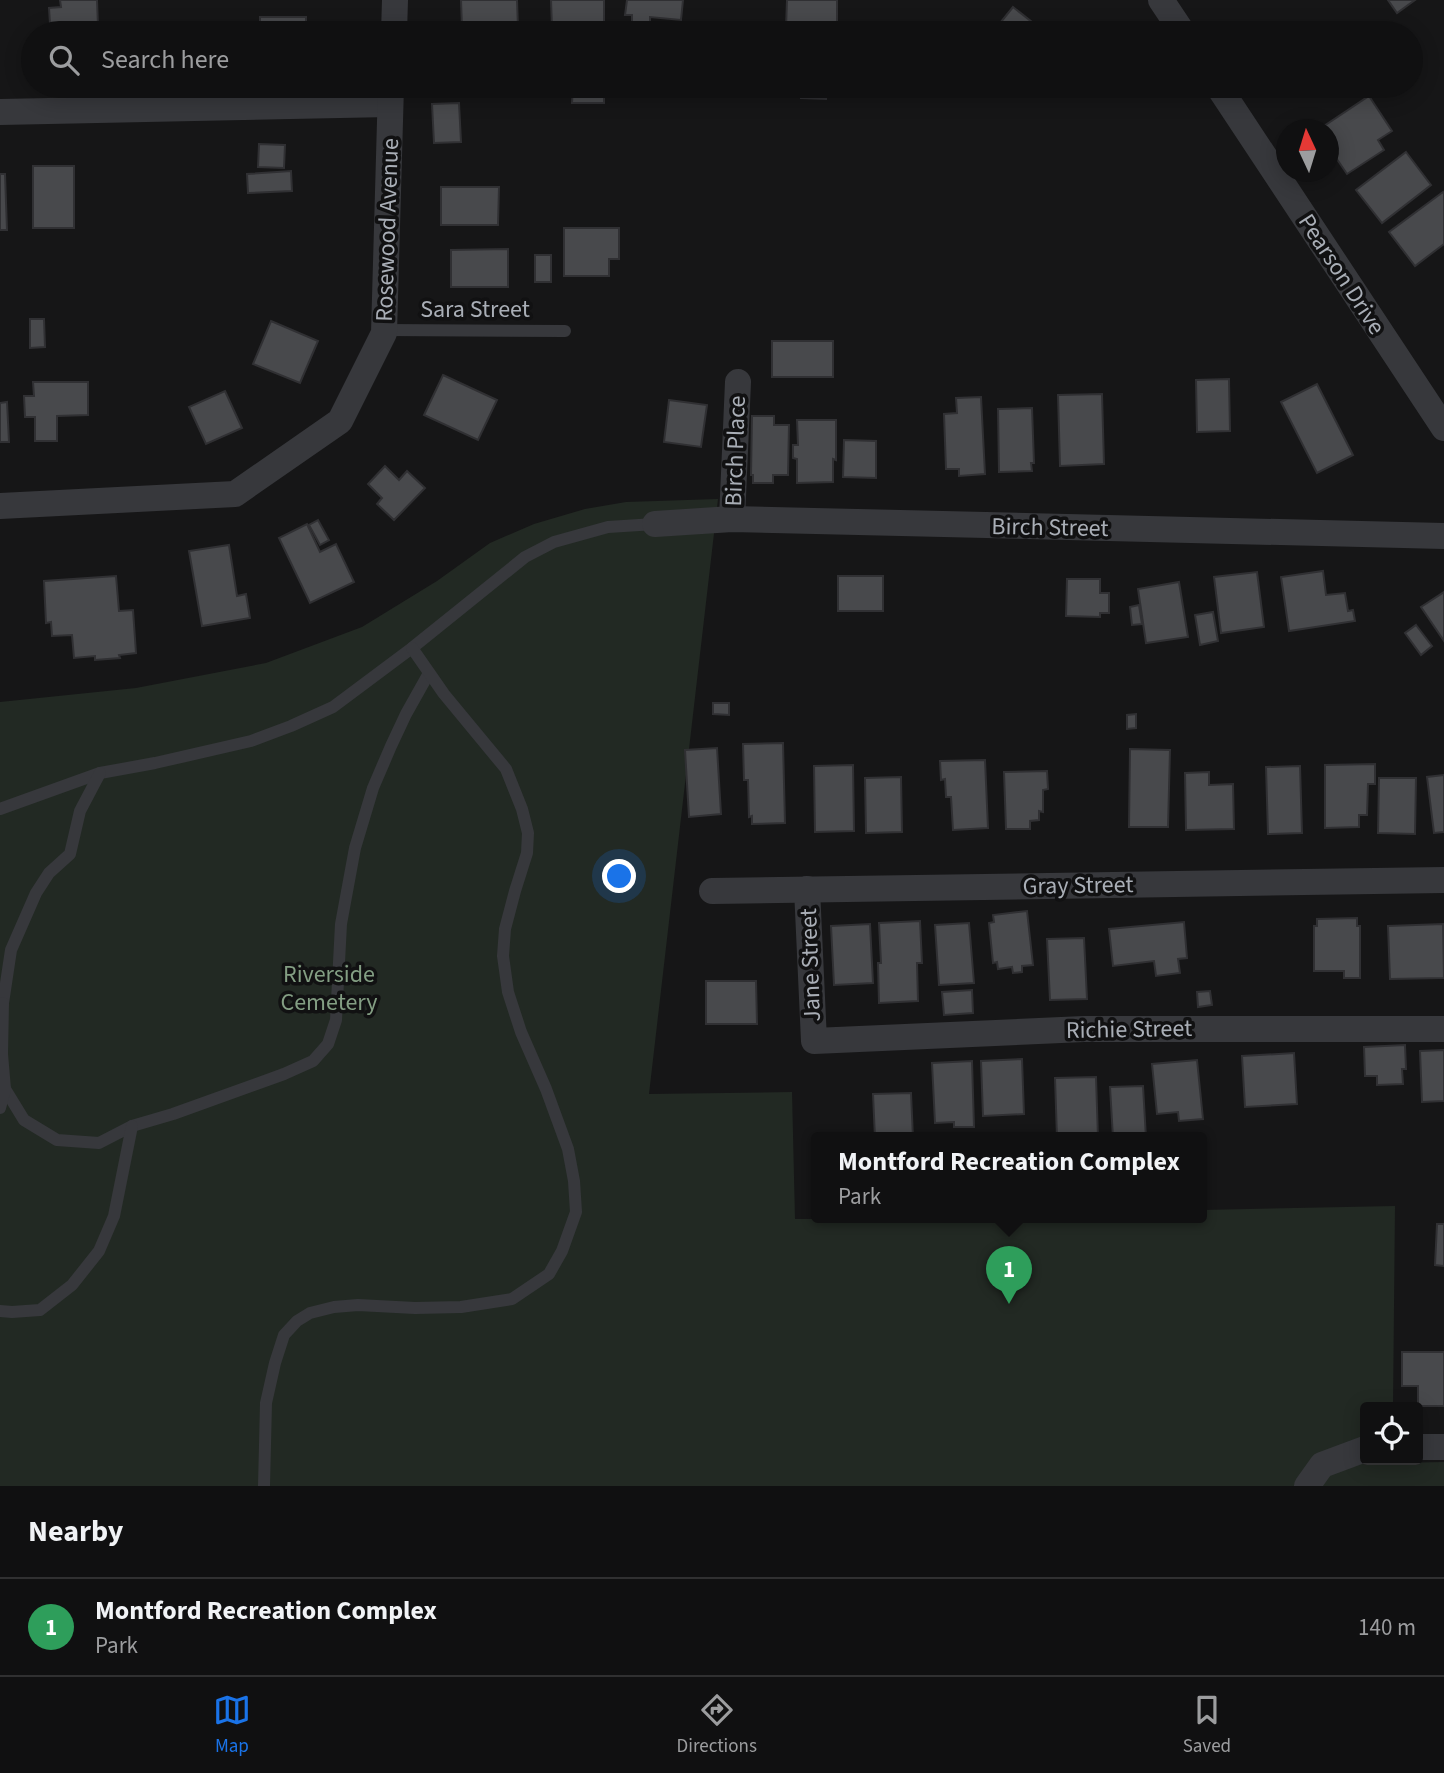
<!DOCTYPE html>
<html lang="en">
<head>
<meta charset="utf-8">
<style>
	:root { --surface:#101011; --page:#19191a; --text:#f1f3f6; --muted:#9c9d9f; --line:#303031; --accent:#1a73e8 }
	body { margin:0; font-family:"Source Sans 3",sans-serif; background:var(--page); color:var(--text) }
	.controls { position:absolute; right:21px; bottom:21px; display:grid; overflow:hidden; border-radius:7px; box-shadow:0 4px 18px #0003 }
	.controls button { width:63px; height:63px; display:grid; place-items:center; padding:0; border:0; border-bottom:2px solid var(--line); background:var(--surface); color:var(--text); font:35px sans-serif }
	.compass { position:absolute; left:1276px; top:119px; width:63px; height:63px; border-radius:50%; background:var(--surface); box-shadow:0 4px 18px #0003; rotate:356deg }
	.you { position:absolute; left:620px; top:877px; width:24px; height:24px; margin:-18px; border:5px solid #fff; border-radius:50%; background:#1a73e8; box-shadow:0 0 0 10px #1a73e833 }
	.badge { display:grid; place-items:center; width:46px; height:46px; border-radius:50%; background:var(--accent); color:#fff; font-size:23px; font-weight:700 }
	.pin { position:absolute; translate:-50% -58px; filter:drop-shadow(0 2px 4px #0008) }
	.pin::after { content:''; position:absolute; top:37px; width:24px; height:21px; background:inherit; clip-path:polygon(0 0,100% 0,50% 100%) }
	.popup { position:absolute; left:811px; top:1132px; width:396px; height:91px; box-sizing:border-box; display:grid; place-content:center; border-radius:7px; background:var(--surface); filter:drop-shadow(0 2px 5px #0005); font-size:23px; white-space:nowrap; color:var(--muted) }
	.popup b { font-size:26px; color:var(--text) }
	.popup::after { content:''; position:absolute; left:50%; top:100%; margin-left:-14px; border:14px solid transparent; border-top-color:var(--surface) }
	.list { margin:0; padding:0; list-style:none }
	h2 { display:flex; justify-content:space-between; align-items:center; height:91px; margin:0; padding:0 28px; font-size:30px }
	h2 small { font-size:23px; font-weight:400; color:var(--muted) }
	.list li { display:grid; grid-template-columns:46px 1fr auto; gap:21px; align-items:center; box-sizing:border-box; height:98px; padding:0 28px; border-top:2px solid var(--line) }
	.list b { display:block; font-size:26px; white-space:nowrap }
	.list p { margin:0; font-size:23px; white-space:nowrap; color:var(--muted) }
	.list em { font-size:23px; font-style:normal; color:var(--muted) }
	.icon { flex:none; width:38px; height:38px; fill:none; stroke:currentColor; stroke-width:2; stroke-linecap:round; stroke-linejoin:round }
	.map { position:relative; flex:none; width:1444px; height:1486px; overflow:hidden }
	.search { position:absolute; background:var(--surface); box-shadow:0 4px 18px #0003; left:21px; right:21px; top:21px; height:77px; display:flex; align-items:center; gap:18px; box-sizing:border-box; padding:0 24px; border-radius:38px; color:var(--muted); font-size:26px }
	.sheet { height:189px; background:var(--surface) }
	nav { display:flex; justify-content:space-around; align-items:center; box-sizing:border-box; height:98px; border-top:2px solid var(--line); background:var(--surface); font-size:19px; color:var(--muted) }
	nav a { display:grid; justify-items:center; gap:4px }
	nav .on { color:var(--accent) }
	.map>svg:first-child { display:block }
</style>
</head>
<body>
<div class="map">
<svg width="1444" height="1486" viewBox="0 0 1444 1486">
	<rect width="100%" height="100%" fill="#161617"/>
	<polygon fill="#222923" points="718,499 649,1094 792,1092 795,1219 1202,1218 1202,1210 1395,1206 1393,1407 1365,1407 1365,1460 1392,1460 1393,1463 1444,1462 1444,1486 0,1486 0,702 136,688 266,663 362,627 437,581 490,543 534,524 585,509 626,502"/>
	<g fill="#48494c" stroke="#303033" stroke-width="2">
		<polygon points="60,0 97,0 98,26 61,28 61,23 50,24 49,8 61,7"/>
		<polygon points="461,0 517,0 518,28 503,29 503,33 470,33 470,28 462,28"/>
		<polygon points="551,0 604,0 604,26 552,28"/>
		<polygon points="627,0 683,0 681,20 650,17 650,25 632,23 632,15 625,15"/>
		<polygon points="787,0 837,0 837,29 786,28"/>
		<polygon points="1388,0 1415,0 1397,13"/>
		<polygon points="1013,7 1046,33 992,33"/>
		<polygon points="260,17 306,17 306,23 315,23 315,33 260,33"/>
		<polygon points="573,86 604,86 604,103 572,103"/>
		<polygon points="802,86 827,86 826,99 801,98"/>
		<polygon points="1369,96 1392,131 1378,140 1384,150 1347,174 1328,146 1328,130 1318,130"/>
		<polygon points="459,103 461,142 434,143 432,104"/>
		<polygon points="259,144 285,145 284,168 258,167"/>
		<polygon points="1406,152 1431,185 1382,223 1356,190"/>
		<rect x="33" y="166" width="41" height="62"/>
		<polygon points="291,171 292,191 248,193 247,174"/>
		<polygon points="0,174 5,174 7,230 0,230"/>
		<polygon points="441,187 499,187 498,225 441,225"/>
		<polygon points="1443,192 1444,194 1444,244 1415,266 1389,232"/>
		<polygon points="564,228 619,228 619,259 609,259 609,276 564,276"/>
		<polygon points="508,249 508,287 451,287 451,250"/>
		<rect x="535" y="255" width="16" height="27"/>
		<polygon points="30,319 44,319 45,347 30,348"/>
		<polygon points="271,321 318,341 300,383 253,364"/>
		<rect x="772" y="341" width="61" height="36"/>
		<polygon points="443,375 497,400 478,440 424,415"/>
		<polygon points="1229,379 1230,431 1197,432 1196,380"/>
		<polygon points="33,382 88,382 88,415 57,416 57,441 35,441 35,417 25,417 24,396 34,396"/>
		<polygon points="1317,384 1353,455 1317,473 1281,402"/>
		<polygon points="225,391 242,428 206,444 189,407"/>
		<polygon points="1102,394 1104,464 1060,466 1058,395"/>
		<polygon points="981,397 985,474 959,476 959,469 946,469 944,414 957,413 956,398"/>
		<polygon points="669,400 707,405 701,447 664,442"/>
		<polygon points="7,402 9,442 0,442 0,403"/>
		<polygon points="1032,408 1034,463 1031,463 1032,471 999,472 998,409"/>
		<polygon points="752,416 774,416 774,425 789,425 788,475 773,475 773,483 753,483 753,475 751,475"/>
		<polygon points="797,420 836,420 836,460 833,459 833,482 797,483 797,459 793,458 793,445 798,445"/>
		<polygon points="844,440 876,441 876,478 843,477"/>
		<polygon points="385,466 399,480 407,471 425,488 394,520 377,504 382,498 368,484"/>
		<polygon points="318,520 329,540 320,545 309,525"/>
		<polygon points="307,524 320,552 336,544 354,582 310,603 279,538"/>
		<polygon points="229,545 237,596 246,594 250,618 202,626 189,551"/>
		<polygon points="1323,571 1326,595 1345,593 1348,611 1353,610 1355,621 1289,631 1281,577"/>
		<polygon points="1257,572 1264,627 1221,633 1214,577"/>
		<polygon points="116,576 119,611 133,610 136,653 119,655 120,658 95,660 95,656 74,658 72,635 52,636 51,622 46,623 44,581"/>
		<rect x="838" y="576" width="45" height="35"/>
		<polygon points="1067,579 1100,579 1100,593 1109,593 1109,613 1100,613 1100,617 1066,616"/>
		<polygon points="1179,582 1188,637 1146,643 1138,589"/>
		<polygon points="1444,592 1444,641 1421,607"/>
		<polygon points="1139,605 1142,624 1132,625 1130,607"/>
		<polygon points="1213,612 1218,641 1200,645 1195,615"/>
		<polygon points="1416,625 1432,646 1421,655 1405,633"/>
		<polygon points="713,703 729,703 729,715 713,714"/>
		<polygon points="1136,714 1136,728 1127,729 1127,715"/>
		<polygon points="783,743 785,823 752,824 752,816 749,817 748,780 744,780 743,744"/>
		<polygon points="717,748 721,814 689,817 685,750"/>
		<polygon points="1130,749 1170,750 1168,827 1129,827"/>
		<polygon points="985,760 988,828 953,830 951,797 946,797 945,779 941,780 940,761"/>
		<polygon points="1375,764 1375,784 1368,784 1367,815 1359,815 1359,827 1325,828 1325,765"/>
		<polygon points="853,765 854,831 815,832 814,766"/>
		<polygon points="1300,766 1302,833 1268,834 1266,767"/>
		<polygon points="1047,771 1048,789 1043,790 1043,812 1039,811 1039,820 1030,821 1030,829 1006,829 1004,772"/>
		<polygon points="1209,772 1209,785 1233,784 1234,829 1186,830 1185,773"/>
		<polygon points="1444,775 1444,832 1434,833 1427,777"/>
		<polygon points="901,777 902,832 866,833 865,778"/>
		<polygon points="1379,778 1416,778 1415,834 1378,833"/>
		<polygon points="1027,911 1033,965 1022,966 1022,972 1013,973 1012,967 998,969 997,962 993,963 989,923 994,922 993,915"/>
		<polygon points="1357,918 1357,926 1360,926 1360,978 1344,978 1344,971 1314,971 1314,926 1317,926 1317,919"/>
		<polygon points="920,921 922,963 917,963 918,1001 879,1003 878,963 881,963 879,923"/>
		<polygon points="1184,922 1187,958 1178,959 1180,973 1156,976 1154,961 1113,966 1109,929"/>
		<polygon points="969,923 974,983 939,985 935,925"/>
		<polygon points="870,924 873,983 834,985 831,926"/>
		<polygon points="1443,924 1444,978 1390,979 1388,926"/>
		<polygon points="1084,938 1087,999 1050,1000 1047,939"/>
		<polygon points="706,981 756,981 757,1024 706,1024"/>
		<polygon points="972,990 973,1013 944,1015 942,992"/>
		<polygon points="1210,991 1212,1005 1198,1007 1197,992"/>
		<polygon points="1405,1045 1406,1069 1402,1069 1403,1084 1377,1085 1377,1076 1365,1076 1364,1047"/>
		<polygon points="1444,1050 1444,1101 1422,1102 1420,1051"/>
		<polygon points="1294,1053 1297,1104 1245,1107 1242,1056"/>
		<polygon points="1022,1059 1024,1114 983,1116 981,1061"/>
		<polygon points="1197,1060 1203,1119 1179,1121 1178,1112 1157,1114 1152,1064"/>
		<polygon points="972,1061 974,1127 954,1127 954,1122 935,1123 932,1063"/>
		<polygon points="1096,1077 1098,1138 1057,1138 1055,1078"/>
		<polygon points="1143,1086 1146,1138 1113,1138 1110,1087"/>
		<polygon points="911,1093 913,1138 875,1138 873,1094"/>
		<polygon points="1437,1224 1444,1224 1444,1266 1435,1265"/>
		<polygon points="1402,1352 1444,1352 1444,1406 1418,1406 1418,1386 1402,1386"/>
	</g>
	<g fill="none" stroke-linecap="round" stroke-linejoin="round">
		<g stroke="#37383c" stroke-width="12">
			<polyline points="384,330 565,331"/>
			<polyline points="0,809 100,773 155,763 251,741 291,726 333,707 412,648 525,557 554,542 608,527 655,524"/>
			<polyline points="0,1002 3,1003 11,950 36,893 49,873 70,854 80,811 100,773"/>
			<polyline points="5,1089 24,1120 57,1140 99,1143 132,1126 173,1114 284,1074 313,1061 328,1044 336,1020 341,924 355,848 373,788 391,746 406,714 429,673"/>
			<polyline points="0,1108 5,1089 2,1054 3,1003"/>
			<polyline points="0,1311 12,1312 40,1310 72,1285 99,1251 114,1216 132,1126"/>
			<polyline points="264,1486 266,1403 275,1363 284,1335 297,1321 310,1313 334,1307 358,1305 415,1308 461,1307 512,1299 549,1274 562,1251 576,1212 574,1181 568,1149 546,1089 521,1032 508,992 503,956 505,929 515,891 527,853 528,833 522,809 506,769 444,694 412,648"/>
		</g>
		<g stroke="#37383c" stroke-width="26">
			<polyline points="1161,0 1183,33"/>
			<polyline points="394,33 395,0"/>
			<polyline points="1218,86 1444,428"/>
			<polyline points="0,112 390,104"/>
			<polyline points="0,506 235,494 340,421 384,333 391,86"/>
			<polyline points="732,519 738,382"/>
			<polyline points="655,524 732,519 1444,536"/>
			<polyline points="807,889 814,1041 1084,1029 1444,1029"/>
			<polyline points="712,891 1444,880"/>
			<polyline points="1418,1447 1444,1447"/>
			<polyline points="1307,1486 1322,1465 1365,1449"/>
		</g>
	</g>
	<g text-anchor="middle" stroke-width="7" stroke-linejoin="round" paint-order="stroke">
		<g font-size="24" fill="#a9aeb6" stroke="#111112">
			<text transform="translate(387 230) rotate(-88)" y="8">Rosewood Avenue</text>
			<text transform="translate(1342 274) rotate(57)" y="8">Pearson Drive</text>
			<text x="475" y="317">Sara Street</text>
			<text transform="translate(735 451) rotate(-88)" y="8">Birch Place</text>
			<text transform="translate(1050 527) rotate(1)" y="8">Birch Street</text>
			<text transform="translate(1078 885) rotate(-1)" y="8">Gray Street</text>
			<text transform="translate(810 965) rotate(-92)" y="8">Jane Street</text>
			<text transform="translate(1129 1029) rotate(-1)" y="8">Richie Street</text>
		</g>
		<g font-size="24" fill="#839e83" stroke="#111112">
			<text x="329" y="982">Riverside<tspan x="329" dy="28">Cemetery</tspan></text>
		</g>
	</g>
</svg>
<div class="controls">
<button><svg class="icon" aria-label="locate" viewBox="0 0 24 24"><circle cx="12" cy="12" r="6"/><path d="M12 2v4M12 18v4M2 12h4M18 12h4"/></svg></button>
</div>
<svg class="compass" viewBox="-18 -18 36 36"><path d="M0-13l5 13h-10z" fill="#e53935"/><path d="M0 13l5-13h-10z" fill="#9c9d9f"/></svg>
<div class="you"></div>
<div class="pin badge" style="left:1009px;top:1304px;background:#2e9e5b">1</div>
<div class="popup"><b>Montford Recreation Complex</b>Park</div>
<div class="search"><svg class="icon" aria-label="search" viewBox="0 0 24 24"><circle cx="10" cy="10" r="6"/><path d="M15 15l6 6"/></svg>Search here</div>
</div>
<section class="sheet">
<h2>Nearby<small></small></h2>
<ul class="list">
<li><span class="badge" style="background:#2e9e5b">1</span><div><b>Montford Recreation Complex</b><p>Park</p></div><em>140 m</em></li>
</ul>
</section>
<nav>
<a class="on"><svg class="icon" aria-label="map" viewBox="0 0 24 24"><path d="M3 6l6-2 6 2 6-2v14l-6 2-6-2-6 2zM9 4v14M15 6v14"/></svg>Map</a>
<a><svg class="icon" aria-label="directions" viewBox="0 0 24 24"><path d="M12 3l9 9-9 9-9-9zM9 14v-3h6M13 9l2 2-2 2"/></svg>Directions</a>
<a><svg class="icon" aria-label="saved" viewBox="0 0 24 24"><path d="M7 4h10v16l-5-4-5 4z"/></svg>Saved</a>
</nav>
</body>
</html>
